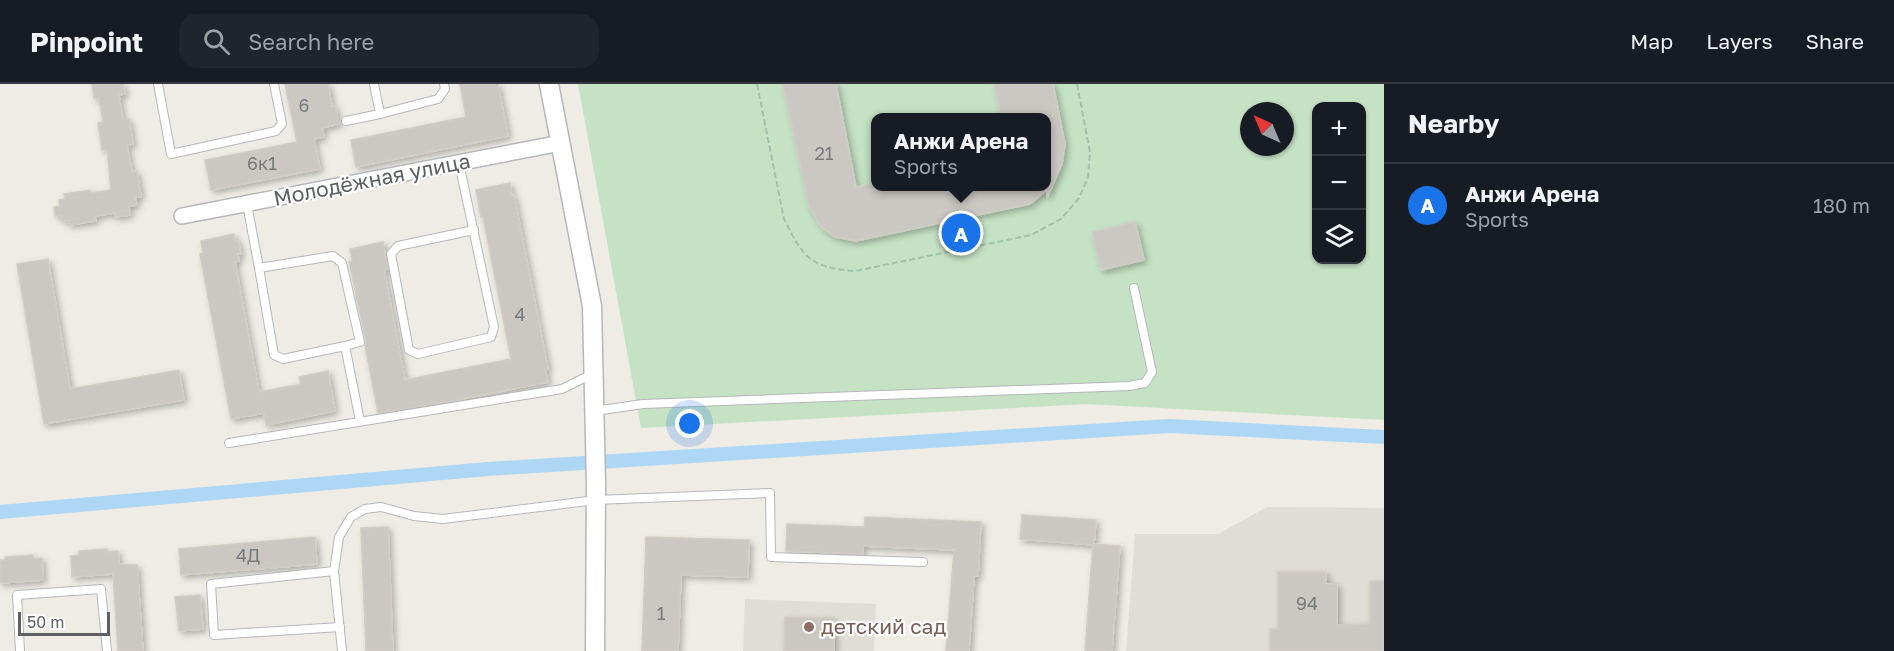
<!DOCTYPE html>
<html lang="en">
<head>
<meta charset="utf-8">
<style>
	:root { --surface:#171b24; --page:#20242c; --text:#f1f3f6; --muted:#9ea1a6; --line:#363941; --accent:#1a73e8 }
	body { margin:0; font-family:"Golos Text",sans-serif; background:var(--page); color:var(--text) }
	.controls { position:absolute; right:18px; top:18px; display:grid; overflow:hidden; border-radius:12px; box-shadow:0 2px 4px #0004 }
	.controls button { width:54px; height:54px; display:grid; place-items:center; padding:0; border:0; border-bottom:2px solid var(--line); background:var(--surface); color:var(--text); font:30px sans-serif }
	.compass { position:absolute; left:1240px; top:18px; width:54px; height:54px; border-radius:50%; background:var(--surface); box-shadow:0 2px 4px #0004; rotate:316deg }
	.scale { position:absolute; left:18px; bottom:15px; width:92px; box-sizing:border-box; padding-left:6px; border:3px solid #5d6064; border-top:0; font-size:16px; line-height:21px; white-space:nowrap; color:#5d6064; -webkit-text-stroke:4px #fff; paint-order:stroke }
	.you { position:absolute; left:690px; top:340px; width:21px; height:21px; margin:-15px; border:4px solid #fff; border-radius:50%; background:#1a73e8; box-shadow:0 0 0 9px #1a73e833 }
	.badge { display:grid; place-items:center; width:39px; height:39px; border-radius:50%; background:var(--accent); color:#fff; font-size:20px; font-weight:700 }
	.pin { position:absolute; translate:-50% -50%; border:3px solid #fff; box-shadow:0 2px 6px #0006 }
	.popup { position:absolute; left:871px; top:29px; width:180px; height:78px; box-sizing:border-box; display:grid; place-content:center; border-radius:12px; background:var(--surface); filter:drop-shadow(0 2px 4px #0005); font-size:20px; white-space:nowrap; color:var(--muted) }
	.popup b { font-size:22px; color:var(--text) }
	.popup::after { content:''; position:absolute; left:50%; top:100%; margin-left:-12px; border:12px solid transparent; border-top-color:var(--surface) }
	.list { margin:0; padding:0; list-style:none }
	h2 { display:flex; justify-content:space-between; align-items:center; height:78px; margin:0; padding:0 24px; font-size:26px }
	h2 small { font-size:20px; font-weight:400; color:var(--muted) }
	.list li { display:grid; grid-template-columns:39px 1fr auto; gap:18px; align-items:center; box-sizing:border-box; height:84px; padding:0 24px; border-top:2px solid var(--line) }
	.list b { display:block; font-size:22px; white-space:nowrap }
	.list p { margin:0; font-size:20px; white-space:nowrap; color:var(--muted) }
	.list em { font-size:20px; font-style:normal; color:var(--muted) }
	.icon { flex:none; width:33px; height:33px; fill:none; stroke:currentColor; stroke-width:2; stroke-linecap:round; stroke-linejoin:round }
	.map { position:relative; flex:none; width:1384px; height:567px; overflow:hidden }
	header { display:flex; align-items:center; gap:36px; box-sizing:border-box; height:84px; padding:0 30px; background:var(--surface); border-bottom:2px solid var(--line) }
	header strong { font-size:28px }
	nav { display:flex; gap:33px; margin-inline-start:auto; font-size:21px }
	.search { width:420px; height:54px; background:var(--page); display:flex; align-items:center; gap:15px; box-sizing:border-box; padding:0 21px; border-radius:18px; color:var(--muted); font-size:22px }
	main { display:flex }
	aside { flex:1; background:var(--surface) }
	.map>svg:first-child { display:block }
</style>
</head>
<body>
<header>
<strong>Pinpoint</strong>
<div class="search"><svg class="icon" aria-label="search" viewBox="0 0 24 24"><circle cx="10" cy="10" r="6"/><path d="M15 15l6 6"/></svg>Search here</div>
<nav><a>Map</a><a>Layers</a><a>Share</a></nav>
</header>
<main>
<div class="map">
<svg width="1384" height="567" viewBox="0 0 1384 567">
	<defs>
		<filter id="shadow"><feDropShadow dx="3" dy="3" stdDeviation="3" flood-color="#0004"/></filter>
	</defs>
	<rect width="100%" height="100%" fill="#eeece5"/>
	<g fill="#e0ddd7">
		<polygon points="1267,423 1384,424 1384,567 1126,567 1135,450 1218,450"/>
		<polygon points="745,515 876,520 874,567 743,567"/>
	</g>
	<path fill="#c5e2c5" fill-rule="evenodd" d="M578,0H1384V336L1086,320L641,344ZM1316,22H1362V176H1316ZM1249,27H1285V63H1249ZM876,33H1046V102H876Z"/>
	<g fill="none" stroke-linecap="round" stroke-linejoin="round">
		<polyline stroke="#aed7f5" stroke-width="14" points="0,428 488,385 1169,342 1384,353"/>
	</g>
	<g fill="#cbc8c4" stroke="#d2cdc4" stroke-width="1.5" filter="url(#shadow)">
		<polygon points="92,0 123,0 125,10 119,11 123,36 129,35 133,60 127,61 132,88 137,87 141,113 135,113 137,121 129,122 130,131 115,133 115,129 95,132 96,137 70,141 69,136 62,137 61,131 55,132 54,123 60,122 59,116 65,115 64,110 90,106 91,109 111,106 107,65 102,66 98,39 103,38 99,14 94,14"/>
		<polygon points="285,0 328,0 332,23 335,22 339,40 322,44 324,53 314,55 320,85 211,106 205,76 297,58"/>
		<polygon points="460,0 498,0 508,52 356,83 351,56 466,33"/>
		<polygon points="783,0 836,0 856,103 876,99 876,102 1047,102 1047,33 1001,33 994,0 1053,0 1065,60 1062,80 1047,114 1047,106 1030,120 856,157 835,153 821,143 809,123"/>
		<polygon points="510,99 512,112 514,111 548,285 545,285 548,298 457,316 378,329 365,261 366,257 349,178 352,177 350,165 383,158 388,185 384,186 405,296 511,275 483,133 481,133 476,106"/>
		<polygon points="1135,138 1144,176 1101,186 1092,148"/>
		<polygon points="234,150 235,157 238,157 241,170 238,170 239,177 235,178 259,308 301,300 299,293 328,287 335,327 266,341 264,329 231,335 200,170 203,169 201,157"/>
		<polygon points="48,175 70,305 179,286 184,316 44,340 17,180"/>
		<polygon points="1022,431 1096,436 1094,461 1020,455"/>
		<polygon points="865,433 981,438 978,492 974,492 969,567 946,567 954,466 863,462 863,470 786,467 787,440 864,443"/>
		<polygon points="388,443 393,567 366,567 361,444"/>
		<polygon points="315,453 317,480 181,491 179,465"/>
		<polygon points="646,453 749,456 748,493 681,491 678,567 642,567"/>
		<polygon points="1093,460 1120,462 1112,567 1085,567"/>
		<polygon points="107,465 107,468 118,467 119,480 137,481 143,567 118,567 113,490 72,493 71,472 79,471 79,467"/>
		<polygon points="33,471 34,475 42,474 43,496 0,499 0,476 5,476 5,473"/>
		<polygon points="1278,488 1326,488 1326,500 1337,500 1337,541 1370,540 1370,497 1384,497 1384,567 1270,567 1270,545 1278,545"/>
		<polygon points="200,511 203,545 179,547 175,513"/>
		<polygon points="785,533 834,534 834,567 784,567"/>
	</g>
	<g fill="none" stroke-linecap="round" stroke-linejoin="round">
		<defs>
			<g id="service">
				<polyline points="158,0 171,70 276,47 282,40 274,0"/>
				<polyline points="374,0 380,30 438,15 445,5 444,0"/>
				<polyline points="346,37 380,30"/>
				<polyline points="459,79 494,243 491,253 418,270 409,266 391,170 398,162 474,146"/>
				<polyline points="247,120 259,184"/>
				<polyline points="345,262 360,258 342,179 333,172 259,184 274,271 283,275 345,262 360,337"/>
				<polyline points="595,327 643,320 1129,302 1145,299 1152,288 1134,204"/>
				<polyline points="229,359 562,305 592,290"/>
				<polyline points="334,487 211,500 214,551 340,543"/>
				<polyline points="20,567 17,511 101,505 107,567"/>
				<polyline points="342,567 334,487 339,453 351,433 365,425 381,423 414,432 443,435 596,416 770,409 771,473 923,478"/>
			</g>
			<polyline id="minor" points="182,132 561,59"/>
			<polyline id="tertiary" points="549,0 592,222 596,400 595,567"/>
		</defs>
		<use href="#service" stroke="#b5b7ba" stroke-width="10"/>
		<use href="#minor" stroke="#b5b7ba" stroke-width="18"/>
		<use href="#tertiary" stroke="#b5b7ba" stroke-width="21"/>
		<path stroke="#9fc2a8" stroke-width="2" stroke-dasharray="6 3" stroke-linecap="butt" d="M757,0L784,135C803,173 810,184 855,187L1031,151L1061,135L1079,114L1088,93L1090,68L1077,0"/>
		<use href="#service" stroke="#fff" stroke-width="8"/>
		<use href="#minor" stroke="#fff" stroke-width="15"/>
		<use href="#tertiary" stroke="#fff" stroke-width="18"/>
	</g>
	<circle fill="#8d6e63" stroke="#fff" stroke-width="2" cx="809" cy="543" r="6"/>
	<g text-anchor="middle" stroke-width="4.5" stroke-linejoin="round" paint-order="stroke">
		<g font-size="18" fill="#787a7c">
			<text x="304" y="28">6</text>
			<text x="824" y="76">21</text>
			<text x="262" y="86">6к1</text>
			<text x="520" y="237">4</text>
			<text x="248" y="478">4Д</text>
			<text x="1307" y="526">94</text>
			<text x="661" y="536">1</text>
		</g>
		<g font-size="21" fill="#5d6064" stroke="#fff">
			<text transform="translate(372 96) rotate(-11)" y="7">Молодёжная улица</text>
		</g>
		<g font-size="21" fill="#785e54" stroke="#fff" text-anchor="start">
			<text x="821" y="550">детский сад</text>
		</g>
	</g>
</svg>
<div class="controls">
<button>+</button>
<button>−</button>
<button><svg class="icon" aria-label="layers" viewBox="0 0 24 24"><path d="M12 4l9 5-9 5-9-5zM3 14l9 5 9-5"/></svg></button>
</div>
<svg class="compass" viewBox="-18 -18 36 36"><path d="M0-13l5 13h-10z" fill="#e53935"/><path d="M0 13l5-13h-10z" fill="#9ea1a6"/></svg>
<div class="scale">50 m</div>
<div class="you"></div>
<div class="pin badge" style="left:961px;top:149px">A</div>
<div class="popup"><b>Анжи Арена</b>Sports</div>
</div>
<aside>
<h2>Nearby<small></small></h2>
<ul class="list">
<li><span class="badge">A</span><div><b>Анжи Арена</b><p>Sports</p></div><em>180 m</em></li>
</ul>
</aside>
</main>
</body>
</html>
